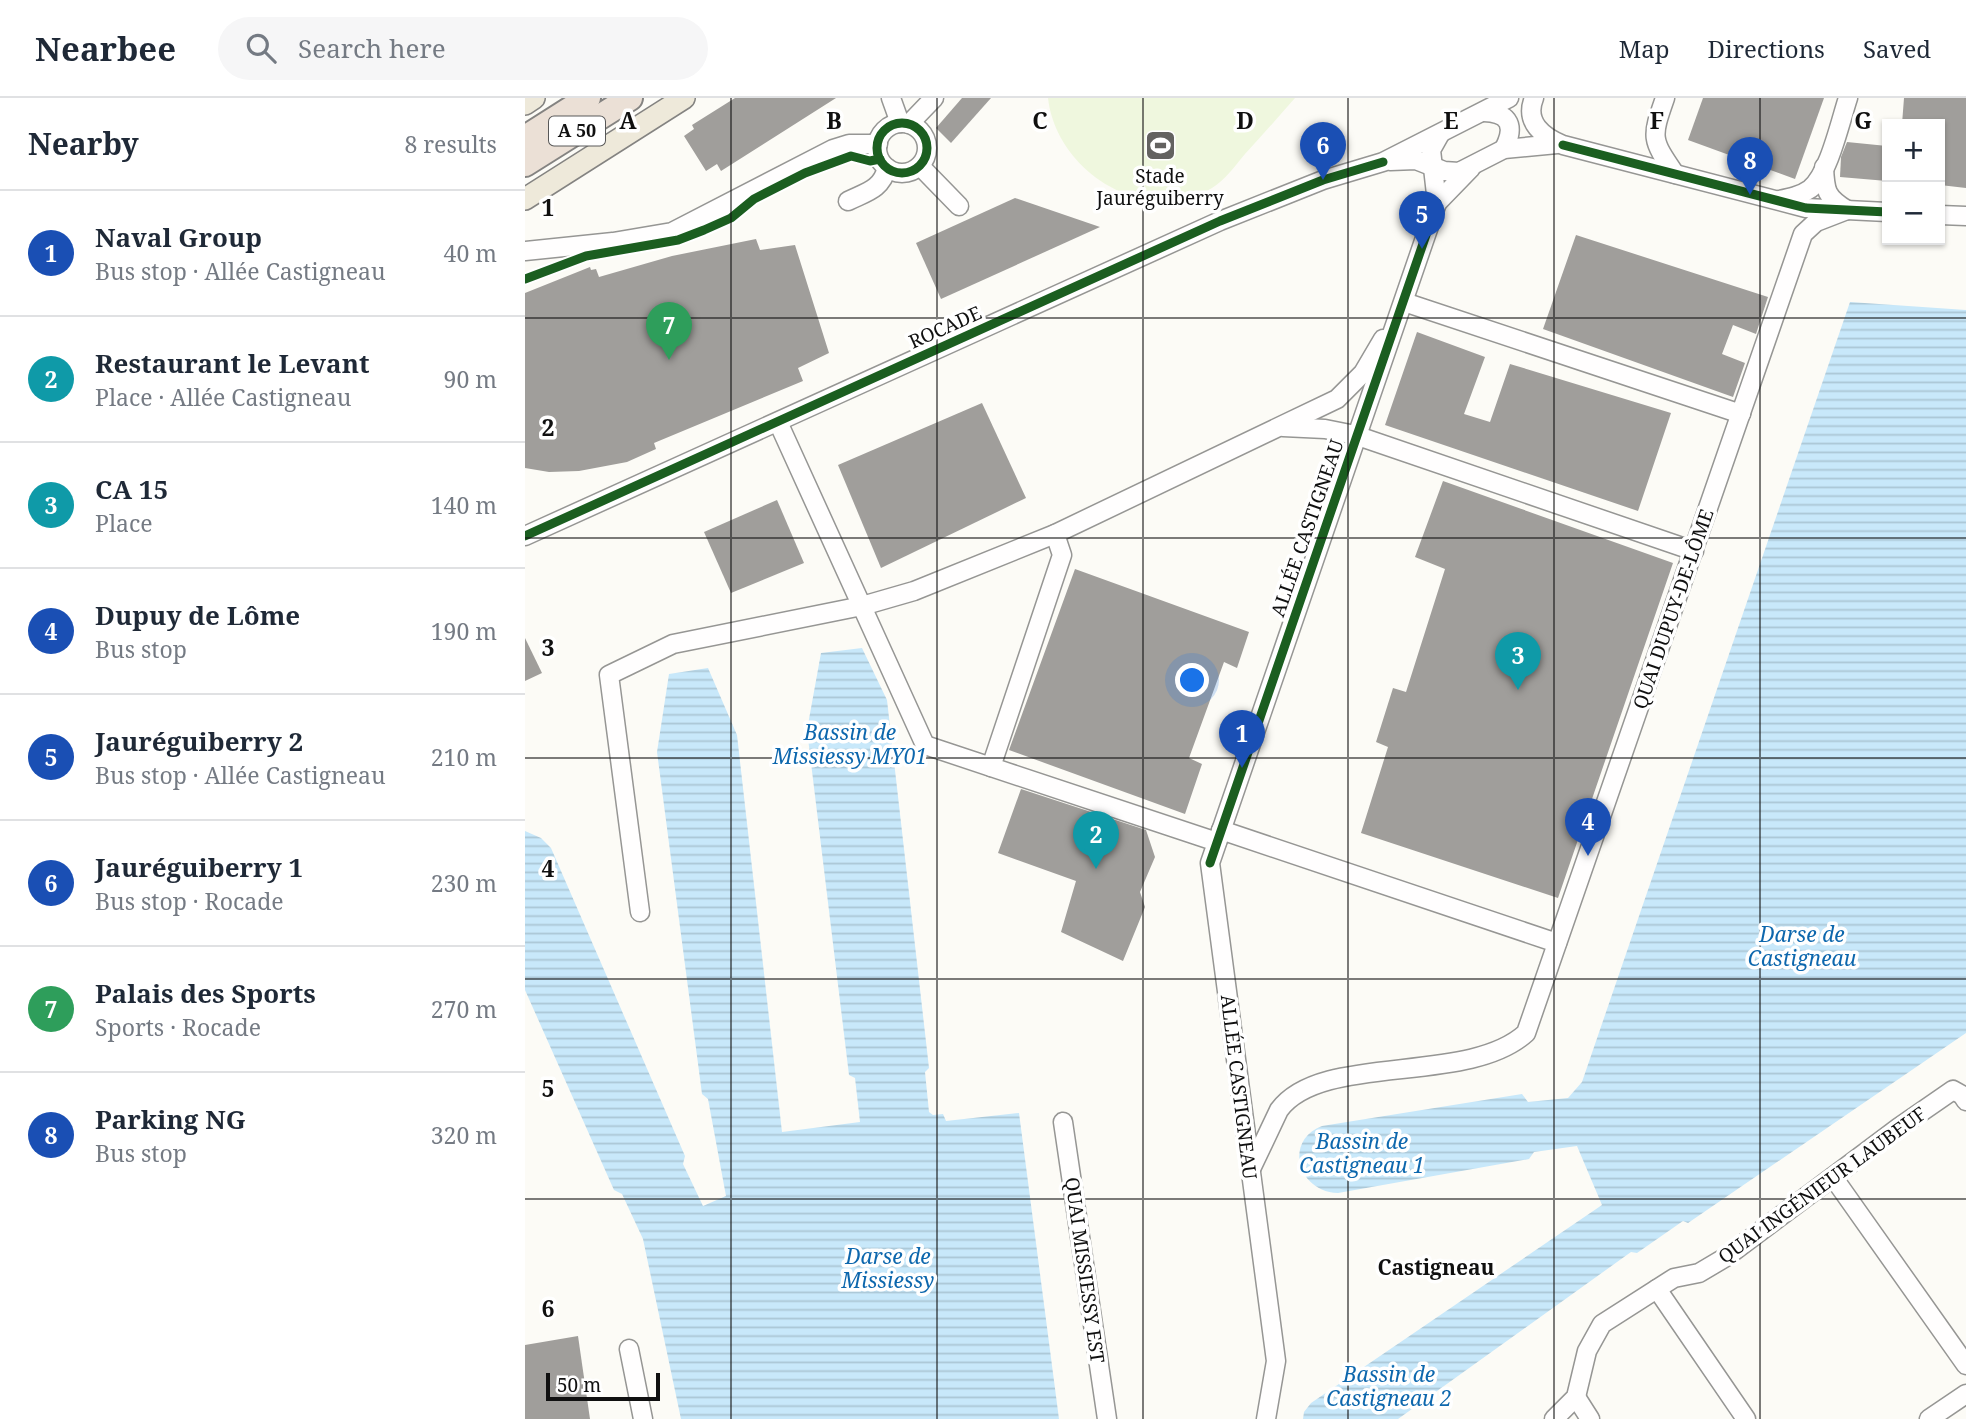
<!DOCTYPE html>
<html lang="en">
<head>
<meta charset="utf-8">
<style>
	:root { --surface:#fff; --page:#f6f6f7; --text:#1f2937; --muted:#747a83; --line:#e0e1e3; --accent:#636260 }
	body { margin:0; font-family:"Noto Serif",serif; background:var(--page); color:var(--text) }
	.controls { position:absolute; right:21px; top:21px; display:grid; overflow:hidden; border-radius:0px; box-shadow:0 2px 5px #0004 }
	.controls button { width:63px; height:63px; display:grid; place-items:center; padding:0; border:0; border-bottom:2px solid var(--line); background:var(--surface); color:var(--text); font:35px sans-serif }
	.scale { position:absolute; left:21px; bottom:18px; width:114px; box-sizing:border-box; padding-left:7px; border:4px solid #101010; border-top:0; font-size:19px; line-height:24px; white-space:nowrap; color:#101010; -webkit-text-stroke:5px #fff; paint-order:stroke }
	.you { position:absolute; left:668px; top:583px; width:24px; height:24px; margin:-18px; border:5px solid #fff; border-radius:50%; background:#1a73e8; box-shadow:0 0 0 10px #1a73e833 }
	.badge { display:grid; place-items:center; width:46px; height:46px; border-radius:50%; background:var(--accent); color:#fff; font-size:23px; font-weight:700 }
	.pin { position:absolute; translate:-50% -58px; filter:drop-shadow(0 2px 4px #0008) }
	.pin::after { content:''; position:absolute; top:37px; width:24px; height:21px; background:inherit; clip-path:polygon(0 0,100% 0,50% 100%) }
	.list { margin:0; padding:0; list-style:none }
	h2 { display:flex; justify-content:space-between; align-items:center; height:91px; margin:0; padding:0 28px; font-size:30px }
	h2 small { font-size:23px; font-weight:400; color:var(--muted) }
	.list li { display:grid; grid-template-columns:46px 1fr auto; gap:21px; align-items:center; box-sizing:border-box; height:126px; padding:0 28px; border-top:2px solid var(--line) }
	.list b { display:block; font-size:26px; white-space:nowrap }
	.list p { margin:0; font-size:23px; white-space:nowrap; color:var(--muted) }
	.list em { font-size:23px; font-style:normal; color:var(--muted) }
	.icon { flex:none; width:38px; height:38px; fill:none; stroke:currentColor; stroke-width:2; stroke-linecap:round; stroke-linejoin:round }
	.map { position:relative; flex:none; width:1441px; height:1321px; overflow:hidden }
	header { display:flex; align-items:center; gap:42px; box-sizing:border-box; height:98px; padding:0 35px; background:var(--surface); border-bottom:2px solid var(--line) }
	header strong { font-size:33px }
	nav { display:flex; gap:38px; margin-inline-start:auto; font-size:24px }
	.search { width:490px; height:63px; background:var(--page); display:flex; align-items:center; gap:18px; box-sizing:border-box; padding:0 24px; border-radius:38px; color:var(--muted); font-size:26px }
	main { display:flex }
	aside { flex:1; background:var(--surface) }
	.map>svg:first-child { display:block }
</style>
</head>
<body>
<header>
<strong>Nearbee</strong>
<div class="search"><svg class="icon" aria-label="search" viewBox="0 0 24 24"><circle cx="10" cy="10" r="6"/><path d="M15 15l6 6"/></svg>Search here</div>
<nav><a>Map</a><a>Directions</a><a>Saved</a></nav>
</header>
<main>
<aside>
<h2>Nearby<small>8 results</small></h2>
<ul class="list">
<li><span class="badge" style="background:#1a4fb4">1</span><div><b>Naval Group</b><p>Bus stop · Allée Castigneau</p></div><em>40 m</em></li>
<li><span class="badge" style="background:#0f9aa8">2</span><div><b>Restaurant le Levant</b><p>Place · Allée Castigneau</p></div><em>90 m</em></li>
<li><span class="badge" style="background:#0f9aa8">3</span><div><b>CA 15</b><p>Place</p></div><em>140 m</em></li>
<li><span class="badge" style="background:#1a4fb4">4</span><div><b>Dupuy de Lôme</b><p>Bus stop</p></div><em>190 m</em></li>
<li><span class="badge" style="background:#1a4fb4">5</span><div><b>Jauréguiberry 2</b><p>Bus stop · Allée Castigneau</p></div><em>210 m</em></li>
<li><span class="badge" style="background:#1a4fb4">6</span><div><b>Jauréguiberry 1</b><p>Bus stop · Rocade</p></div><em>230 m</em></li>
<li><span class="badge" style="background:#2e9e5b">7</span><div><b>Palais des Sports</b><p>Sports · Rocade</p></div><em>270 m</em></li>
<li><span class="badge" style="background:#1a4fb4">8</span><div><b>Parking NG</b><p>Bus stop</p></div><em>320 m</em></li>
</ul>
</aside>
<div class="map">
<svg width="1441" height="1321" viewBox="0 0 1441 1321">
	<defs>
		<pattern id="water-rules" width="6" height="5" patternUnits="userSpaceOnUse" patternTransform="scale(1.75)"><rect width="6" height="5" fill="#c8e8fa"/><path d="M0 2.5h6" fill="none" stroke="#abc6d5"/></pattern>
	</defs>
	<rect width="100%" height="100%" fill="#fcfbf6"/>
	<path fill="#eff7de" d="M523,0H770C753,19 737,38 720,56C710,68 700,82 687,90C620,130 531,73 523,0Z"/>
	<g fill="url(#water-rules)">
		<path d="M1325,204L1441,212V935L1163,1125L1158,1123L1112,1155L1106,1154L873,1321H778L779,1314L786,1305L1077,1107L1052,1048L1009,1054L1004,1061L813,1095C773,1094 758,1043 797,1028L997,996L1003,1004L1043,1000L1057,984Z"/>
		<polygon points="337,550 362,602 404,970 400,974 404,1014 408,1017 418,1016 421,1023 494,1015 534,1321 156,1321 118,1141 97,1096 89,1092 0,892 0,733 16,740 26,750 160,1058 158,1066 178,1108 201,1098 183,1001 177,996 132,654 144,576 183,570 212,637 257,1034 335,1024 330,980 324,977 282,632 296,555"/>
	</g>
	<g fill="#a09e9b">
		<polygon points="210,0 311,0 196,73 192,66 181,73 159,38 169,31 167,27"/>
		<polygon points="437,0 466,0 426,45 411,30"/>
		<polygon points="1178,0 1299,0 1270,81 1163,42"/>
		<polygon points="1379,0 1441,0 1441,90 1415,87 1415,26 1377,26"/>
		<polygon points="1322,44 1362,48 1362,83 1315,79 1316,59"/>
		<polygon points="490,100 575,129 416,201 391,145"/>
		<polygon points="1051,137 1243,199 1231,236 1208,227 1197,256 1220,265 1208,299 1018,231"/>
		<polygon points="231,141 235,152 270,147 304,255 273,270 278,283 129,345 131,351 102,364 54,373 24,374 0,370 0,195 65,169 66,172 71,171 74,179 147,158"/>
		<polygon points="892,234 960,259 939,316 965,324 985,266 1146,315 1113,413 860,327"/>
		<polygon points="457,305 501,400 356,470 313,367"/>
		<polygon points="918,383 1148,465 1033,800 836,735 863,649 851,644 868,590 881,594 920,471 890,459"/>
		<polygon points="252,402 279,465 206,495 179,434"/>
		<polygon points="550,471 724,534 712,570 699,564 664,660 677,666 660,716 484,652"/>
		<polygon points="0,540 17,575 0,583"/>
		<polygon points="496,691 621,732 630,759 615,794 620,809 598,863 536,834 551,783 473,755"/>
		<polygon points="53,1238 65,1321 0,1321 0,1247"/>
	</g>
	<g fill="none" stroke-linecap="round" stroke-linejoin="round">
		<defs>
			<g id="minor">
				<polyline points="366,0 375,25"/>
				<path d="M1009,0C999,24 1018,39 1038,47L1281,110L1362,114"/>
				<path d="M1140,0C1126,40 1126,41 1150,76"/>
				<path d="M959,14C986,15 990,29 979,51"/>
				<circle cx="377" cy="50" r="25"/>
				<polyline points="384,26 409,0"/>
				<polyline points="865,63 891,62 919,73 934,74 979,51 1032,46"/>
				<polyline points="395,68 434,108"/>
				<path d="M1299,69C1300,93 1301,99 1322,112"/>
				<path d="M1254,102C1265,100 1275,98 1285,91C1304,76 1315,24 1323,0"/>
				<path d="M323,103C341,94 356,92 362,70"/>
				<polyline points="912,105 946,70"/>
				<polyline points="1415,117 1441,118"/>
				<polyline points="0,153 88,144 147,134 308,51 324,46 353,46"/>
				<polyline points="879,204 1216,316"/>
				<polyline points="253,324 400,647 692,744"/>
				<polyline points="758,329 800,331 830,337 1169,453"/>
				<polyline points="0,438 695,123 798,82 858,64 984,0"/>
				<polyline points="466,669 537,457 530,436"/>
				<polyline points="696,732 1032,845"/>
				<polyline points="115,814 84,577 148,546 337,508 389,493 530,436 812,301 838,275 858,241"/>
				<polyline points="538,1024 582,1321"/>
				<path d="M725,1073L754,1012C796,954 943,988 1001,935L1278,136L1291,124L1322,112"/>
				<polyline points="1308,1079 1441,1267"/>
				<polyline points="1132,1191 1221,1321"/>
				<polyline points="104,1251 118,1321"/>
				<polyline points="1051,1299 1065,1321"/>
				<polyline points="741,1321 751,1263 685,765 912,105 906,52 915,36"/>
				<polyline points="1029,1321 1051,1299 1062,1253 1077,1226 1149,1180 1174,1175 1201,1159 1373,1030 1428,992 1437,997 1441,1003"/>
				<polyline points="1404,1321 1441,1296"/>
			</g>
			<g id="major">
				<polyline points="0,6 9,0"/>
				<polyline points="0,101 159,0"/>
			</g>
			<g id="highway">
				<polyline points="0,40 63,0"/>
				<polyline points="0,66 105,0"/>
			</g>
		</defs>
		<use href="#minor" stroke="#969694" stroke-width="21"/>
		<use href="#major" stroke="#848381" stroke-width="24"/>
		<use href="#highway" stroke="#848381" stroke-width="28"/>
		<use href="#minor" stroke="#fffefe" stroke-width="18"/>
		<use href="#major" stroke="#eee9da" stroke-width="21"/>
		<use href="#highway" stroke="#ebe0d6" stroke-width="24"/>
		<defs>
			<g id="cycleway">
				<circle cx="377" cy="50" r="25"/>
				<polyline points="1038,47 1281,110 1362,114"/>
				<polyline points="0,181 61,158 153,142 179,132 206,120 229,101 280,75 326,58 345,63 355,61"/>
				<polyline points="0,438 695,123 798,82 858,64"/>
				<polyline points="685,765 912,105"/>
			</g>
		</defs>
		<use href="#cycleway" stroke="#fff" stroke-width="13"/>
		<use href="#cycleway" stroke="#1b5e20" stroke-width="9"/>
	</g>
	<path fill="none" stroke="#101010" stroke-width="2" stroke-opacity="0.55" d="M206,0V1321M412,0V1321M618,0V1321M823,0V1321M1029,0V1321M1235,0V1321M0,220H1441M0,440H1441M0,660H1441M0,881H1441M0,1101H1441"/>
	<defs>
		<symbol id="stadium-square" viewBox="-11 -11 22 22"><rect x="-9" y="-9" width="18" height="18" rx="4" fill="#636260" stroke="#fff"/><path d="M0-5a6.5 5 0 1 0 0 10a6.5 5 0 1 0 0-10ZM-3.5-1.8h7v3.6h-7Z" fill="#fff"/></symbol>
	</defs>
	<g fill-rule="evenodd">
		<use href="#stadium-square" x="618" y="30" width="35" height="35"/>
	</g>
	<g text-anchor="middle" stroke-width="7" stroke-linejoin="round" paint-order="stroke">
		<rect fill="#fff" stroke="#585858" stroke-width="2" x="24" y="18.5" width="56" height="29" rx="5"/>
		<g font-size="18" font-weight="bold" fill="#101010">
			<text x="52" y="39">A 50</text>
		</g>
		<g font-size="19" fill="#101010" stroke="#fff">
			<text x="635" y="85">Stade<tspan x="635" dy="22">Jauréguiberry</tspan></text>
		</g>
		<g font-size="19" fill="#101010" stroke="#fff">
			<text transform="translate(420 229) rotate(-24)" y="7">ROCADE</text>
			<text transform="translate(782 430) rotate(-71)" y="7">ALLÉE CASTIGNEAU</text>
			<text transform="translate(1148 511) rotate(-71)" y="7">QUAI DUPUY-DE-LÔME</text>
			<text transform="translate(714 989) rotate(83)" y="7">ALLÉE CASTIGNEAU</text>
			<text transform="translate(1297 1087) rotate(-36)" y="7">QUAI INGÉNIEUR LAUBEUF</text>
			<text transform="translate(560 1172) rotate(82)" y="7">QUAI MISSIESSY EST</text>
		</g>
		<g font-size="21" font-style="italic" fill="#0d67ad" stroke="#fff">
			<text x="325" y="642">Bassin de<tspan x="325" dy="24">Missiessy MY01</tspan></text>
			<text x="1277" y="844">Darse de<tspan x="1277" dy="24">Castigneau</tspan></text>
			<text x="837" y="1051">Bassin de<tspan x="837" dy="24">Castigneau 1</tspan></text>
			<text x="363" y="1166">Darse de<tspan x="363" dy="24">Missiessy</tspan></text>
			<text x="864" y="1284">Bassin de<tspan x="864" dy="24">Castigneau 2</tspan></text>
		</g>
		<g font-size="21" font-weight="bold" fill="#101010" stroke="#fff">
			<text x="911" y="1177">Castigneau</text>
		</g>
	</g>
	<g font-size="23" text-anchor="middle" font-weight="bold" fill="#101010" stroke="#fff" stroke-width="7" stroke-linejoin="round" paint-order="stroke">
		<text x="103" y="31">A</text>
		<text x="309" y="31">B</text>
		<text x="515" y="31">C</text>
		<text x="720" y="31">D</text>
		<text x="926" y="31">E</text>
		<text x="1132" y="31">F</text>
		<text x="1338" y="31">G</text>
		<text x="23" y="118">1</text>
		<text x="23" y="338">2</text>
		<text x="23" y="558">3</text>
		<text x="23" y="779">4</text>
		<text x="23" y="999">5</text>
		<text x="23" y="1219">6</text>
	</g>
</svg>
<div class="controls">
<button>+</button>
<button>−</button>
</div>
<div class="scale">50 m</div>
<div class="you"></div>
<div class="pin badge" style="left:717px;top:670px;background:#1a4fb4">1</div>
<div class="pin badge" style="left:571px;top:771px;background:#0f9aa8">2</div>
<div class="pin badge" style="left:993px;top:592px;background:#0f9aa8">3</div>
<div class="pin badge" style="left:1063px;top:758px;background:#1a4fb4">4</div>
<div class="pin badge" style="left:897px;top:151px;background:#1a4fb4">5</div>
<div class="pin badge" style="left:798px;top:82px;background:#1a4fb4">6</div>
<div class="pin badge" style="left:144px;top:262px;background:#2e9e5b">7</div>
<div class="pin badge" style="left:1225px;top:97px;background:#1a4fb4">8</div>
</div>
</main>
</body>
</html>
